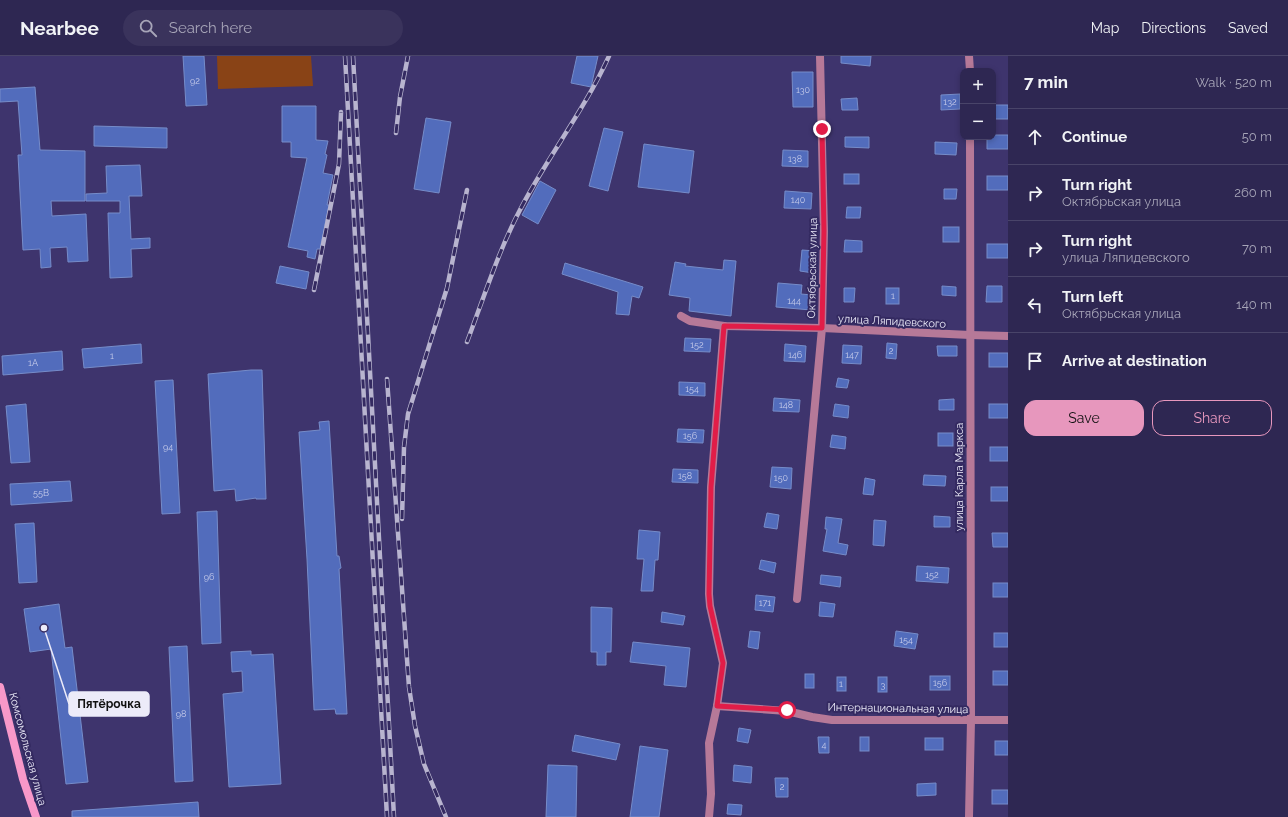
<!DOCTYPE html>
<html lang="en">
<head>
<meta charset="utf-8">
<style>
	:root { --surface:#2e2752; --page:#3a335c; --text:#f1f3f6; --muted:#a7a5b8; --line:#494469; --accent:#e797bd }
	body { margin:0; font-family:Raleway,sans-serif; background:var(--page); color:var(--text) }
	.controls { position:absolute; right:12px; top:12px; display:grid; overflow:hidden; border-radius:8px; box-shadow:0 2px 6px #0003 }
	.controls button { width:36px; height:36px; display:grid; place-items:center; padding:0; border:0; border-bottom:1px solid var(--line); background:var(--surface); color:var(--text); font:20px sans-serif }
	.stop { position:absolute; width:12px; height:12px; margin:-9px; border:3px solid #e11d48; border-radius:50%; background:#fff }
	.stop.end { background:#e11d48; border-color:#fff; box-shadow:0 1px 4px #0008 }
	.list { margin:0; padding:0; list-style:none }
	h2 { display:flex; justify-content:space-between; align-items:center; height:52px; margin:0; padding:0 16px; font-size:17px }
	h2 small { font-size:13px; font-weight:400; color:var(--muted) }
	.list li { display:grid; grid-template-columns:26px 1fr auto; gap:12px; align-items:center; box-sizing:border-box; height:56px; padding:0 16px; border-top:1px solid var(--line) }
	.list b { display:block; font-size:15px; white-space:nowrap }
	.list p { margin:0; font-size:13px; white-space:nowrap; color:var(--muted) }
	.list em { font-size:13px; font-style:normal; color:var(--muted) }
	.actions { display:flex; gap:8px; padding:12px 16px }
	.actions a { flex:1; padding:9px 0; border:1px solid var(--accent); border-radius:12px; text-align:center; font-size:14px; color:var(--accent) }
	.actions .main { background:var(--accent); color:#111 }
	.icon { flex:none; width:22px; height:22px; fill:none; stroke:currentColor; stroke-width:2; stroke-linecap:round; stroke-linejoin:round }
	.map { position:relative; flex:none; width:1008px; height:761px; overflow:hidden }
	header { display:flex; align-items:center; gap:24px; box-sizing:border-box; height:56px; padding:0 20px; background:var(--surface); border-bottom:1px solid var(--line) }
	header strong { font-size:19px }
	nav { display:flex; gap:22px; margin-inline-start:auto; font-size:14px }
	.search { width:280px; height:36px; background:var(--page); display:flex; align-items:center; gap:10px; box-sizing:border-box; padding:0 14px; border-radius:22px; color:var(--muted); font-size:15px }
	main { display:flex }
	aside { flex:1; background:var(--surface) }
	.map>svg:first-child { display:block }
</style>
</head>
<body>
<header>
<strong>Nearbee</strong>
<div class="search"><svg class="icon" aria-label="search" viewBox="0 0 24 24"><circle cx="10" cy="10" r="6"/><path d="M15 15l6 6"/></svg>Search here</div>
<nav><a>Map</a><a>Directions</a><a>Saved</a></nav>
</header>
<main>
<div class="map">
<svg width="1008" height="761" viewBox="0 0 1008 761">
	<rect width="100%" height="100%" fill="#3e346d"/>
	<polygon fill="#894316" points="217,0 311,0 313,30 218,33"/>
	<g fill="#526cbc" stroke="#768cc9">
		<polygon points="183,0 204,0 207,49 186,50"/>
		<polygon points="577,0 598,0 591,31 571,27"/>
		<polygon points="841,0 871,0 870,10 841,7"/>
		<polygon points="792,16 813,16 813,51 793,51"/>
		<polygon points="35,31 40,94 85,95 85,145 51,145 52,160 86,158 88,205 68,206 67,191 50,192 51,211 41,212 40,193 23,194 18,99 22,99 18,45 0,46 0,33"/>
		<polygon points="960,38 960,53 941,54 941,39"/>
		<polygon points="857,42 858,54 842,54 841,43"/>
		<rect x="993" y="49" width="15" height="14"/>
		<polygon points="282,50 316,50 316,84 328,85 325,98 327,99 323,117 333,119 327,149 329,149 320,193 317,193 315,203 307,201 308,195 288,191 307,102 291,101 291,86 282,86"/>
		<polygon points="426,62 451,66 439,137 414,133"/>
		<polygon points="94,70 167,72 167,92 94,90"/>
		<polygon points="604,72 623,76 608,135 589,130"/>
		<polygon points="993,79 1008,79 1008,93 987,93 987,81 993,81"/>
		<polygon points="845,81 869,81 869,92 845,91"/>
		<polygon points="935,86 957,87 956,99 935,98"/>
		<polygon points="644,88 694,95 689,137 638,131"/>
		<polygon points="783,94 808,95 808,111 782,110"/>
		<polygon points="140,109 142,140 129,140 131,183 150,182 150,192 131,193 132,221 110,222 108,157 120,157 120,145 86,145 86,138 107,137 106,110"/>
		<rect x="844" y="118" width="15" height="10"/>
		<rect x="987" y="120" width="21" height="14"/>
		<polygon points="540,125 556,134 538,168 522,159"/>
		<polygon points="944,133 957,133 956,143 944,143"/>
		<polygon points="785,135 812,137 811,153 784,152"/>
		<polygon points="847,151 861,151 860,162 846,162"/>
		<rect x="943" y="171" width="16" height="15"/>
		<polygon points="845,184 862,185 862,196 844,196"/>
		<rect x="987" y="188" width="21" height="14"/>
		<polygon points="802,194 815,195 813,217 800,215"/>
		<polygon points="724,204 736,205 731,260 689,255 690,242 669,239 675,206 686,208 685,210 723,214"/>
		<polygon points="565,207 643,231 639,242 632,240 629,259 616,258 618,236 562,218"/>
		<polygon points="280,210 309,216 306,233 276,227"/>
		<polygon points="778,227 802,229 801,238 812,239 811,254 776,251"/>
		<polygon points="942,230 956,231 956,240 942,239"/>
		<polygon points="987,230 1002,230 1002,246 986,246"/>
		<polygon points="844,232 855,232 854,246 844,246"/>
		<rect x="886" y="232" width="13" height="16"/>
		<polygon points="685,282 711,283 710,296 684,295"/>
		<polygon points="887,287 897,288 896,303 886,302"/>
		<polygon points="141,288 142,307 84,312 82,293"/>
		<polygon points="785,288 806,290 805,306 784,305"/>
		<polygon points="843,289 862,290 861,308 842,307"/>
		<polygon points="937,290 957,290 957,300 938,300"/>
		<polygon points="62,295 63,314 3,319 2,300"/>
		<rect x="989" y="297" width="19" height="14"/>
		<polygon points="251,314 262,314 266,443 256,443 256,442 236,445 235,433 214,435 208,318"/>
		<polygon points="838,322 849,324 847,332 836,331"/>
		<polygon points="173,324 180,457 162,458 155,325"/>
		<polygon points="679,326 705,327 705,340 679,339"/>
		<polygon points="774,342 800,344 799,356 773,355"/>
		<polygon points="954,343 954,354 939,354 939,344"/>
		<polygon points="26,348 30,406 11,407 6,350"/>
		<polygon points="835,348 849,350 848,362 833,360"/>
		<rect x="989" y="348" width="19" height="14"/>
		<polygon points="329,365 337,500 339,500 341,512 339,513 347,658 336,658 335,653 314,654 307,503 299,376 320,374 319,366"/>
		<polygon points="678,373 704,374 703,387 677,386"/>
		<rect x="938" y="377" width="15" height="13"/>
		<polygon points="832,379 846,381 845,393 830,391"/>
		<rect x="990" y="391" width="18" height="14"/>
		<polygon points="772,411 792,412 791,433 770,431"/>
		<polygon points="673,413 698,414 698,427 672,426"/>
		<polygon points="924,419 946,420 945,430 923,429"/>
		<polygon points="865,422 875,424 873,439 863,438"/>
		<polygon points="70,425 72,445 11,449 10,428"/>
		<rect x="991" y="431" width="17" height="14"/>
		<polygon points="217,455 221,587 202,588 197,456"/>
		<polygon points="767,457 779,459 777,473 764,471"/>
		<polygon points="934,460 950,461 950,471 934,471"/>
		<polygon points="826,461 842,463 838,487 848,489 846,499 823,495 827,473 825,473"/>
		<polygon points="874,464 886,465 884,490 873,489"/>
		<polygon points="34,467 37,526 19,527 15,468"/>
		<polygon points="639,474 660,476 658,504 655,504 653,535 641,535 644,503 637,503"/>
		<polygon points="992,477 1008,477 1008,491 993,491"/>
		<polygon points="761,504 776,507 774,517 759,513"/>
		<polygon points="917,510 949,512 948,527 916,525"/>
		<polygon points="821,519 841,521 840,531 820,528"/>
		<rect x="993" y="527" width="15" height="14"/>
		<polygon points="756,539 775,541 773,556 755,554"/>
		<polygon points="820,546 835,548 833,561 819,560"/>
		<polygon points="59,548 65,592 72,591 88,726 66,728 51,593 30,596 24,553"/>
		<polygon points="591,551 612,552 611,596 606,596 606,609 597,609 597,596 591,596"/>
		<polygon points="662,556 685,560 683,569 661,566"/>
		<polygon points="750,575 760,576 758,593 748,591"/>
		<polygon points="896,575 918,578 915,593 894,590"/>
		<rect x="994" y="577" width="14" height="14"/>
		<polygon points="633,586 690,592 686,631 664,629 666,610 630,606"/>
		<polygon points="187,590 193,725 175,726 169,591"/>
		<polygon points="251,595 251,599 273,598 281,728 229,731 223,638 243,636 242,615 232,616 231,596"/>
		<rect x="993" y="615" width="15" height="14"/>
		<rect x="805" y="618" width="9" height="14"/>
		<rect x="930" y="620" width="20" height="14"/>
		<rect x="837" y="621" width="9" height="14"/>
		<rect x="878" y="621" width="9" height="15"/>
		<polygon points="739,672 751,674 748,687 737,685"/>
		<polygon points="575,679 620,688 616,704 572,695"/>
		<polygon points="818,681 829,681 829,697 819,697"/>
		<rect x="860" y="681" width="9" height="14"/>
		<rect x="925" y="682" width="18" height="12"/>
		<rect x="995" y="685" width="13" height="14"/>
		<polygon points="640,690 668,694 659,761 630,761"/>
		<polygon points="548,709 577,710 576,761 546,761"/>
		<polygon points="734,709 752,711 751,727 733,725"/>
		<polygon points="775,722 788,722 788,741 776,741"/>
		<polygon points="936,727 936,739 917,740 917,728"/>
		<rect x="992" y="734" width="16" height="14"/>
		<polygon points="198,746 199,761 72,761 72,755"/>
		<polygon points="728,748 742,749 741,759 727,758"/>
	</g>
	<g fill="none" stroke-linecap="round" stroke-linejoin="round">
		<g stroke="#b67998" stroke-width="8">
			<polyline points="969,0 970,15"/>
			<polyline points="681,260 690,265 724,270 822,272 970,279 1008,280"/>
			<polyline points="797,543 822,272 824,175 820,0"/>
			<polyline points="717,650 787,655 812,661 832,664 1008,664"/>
			<polyline points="709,761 711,738 709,687 717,650 723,607 710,550 709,538 711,431 724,270"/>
			<polyline points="969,761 971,664 970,81"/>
		</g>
		<polyline stroke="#f898c9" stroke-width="8" points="0,631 23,723 36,761"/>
		<defs>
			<g id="rail">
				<polyline points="345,0 387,761"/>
				<polyline points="353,0 394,761"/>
				<polyline points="396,77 400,41 408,0"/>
				<polyline points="314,234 339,108 341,56"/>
				<path d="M467,286C484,241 499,193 522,150C549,99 585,53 609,0"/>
				<polyline points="387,323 409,631 415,670 424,708 446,761"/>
				<polyline points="402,463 404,391 408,358 447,232 467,134"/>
			</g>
		</defs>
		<use href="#rail" stroke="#b8b4cf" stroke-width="4.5"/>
		<use href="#rail" stroke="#342a61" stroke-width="3" stroke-dasharray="9" stroke-linecap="butt"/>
	</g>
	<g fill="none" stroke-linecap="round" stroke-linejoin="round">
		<polyline stroke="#e11d48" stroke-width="5" points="787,654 717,650 723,607 710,550 709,538 711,431 724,270 822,272 824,175 822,73"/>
	</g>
	<g text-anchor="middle" stroke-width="4" stroke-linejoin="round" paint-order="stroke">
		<g font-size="9" fill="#c6cbea">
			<text x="195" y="28">92</text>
			<text x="803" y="37">130</text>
			<text x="950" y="49">132</text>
			<text x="795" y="106">138</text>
			<text x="798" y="147">140</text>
			<text x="893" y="243">1</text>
			<text x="794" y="248">144</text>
			<text x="697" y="292">152</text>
			<text x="891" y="298">2</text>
			<text x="795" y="302">146</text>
			<text x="852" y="302">147</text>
			<text x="112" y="303">1</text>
			<text x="33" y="310">1А</text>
			<text x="692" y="336">154</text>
			<text x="786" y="352">148</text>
			<text x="690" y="383">156</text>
			<text x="168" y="394">94</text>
			<text x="685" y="423">158</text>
			<text x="781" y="425">150</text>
			<text x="41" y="440">55В</text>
			<text x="932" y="522">152</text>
			<text x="209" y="524">96</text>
			<text x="765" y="550">171</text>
			<text x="906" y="587">154</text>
			<text x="940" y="630">156</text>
			<text x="841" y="631">1</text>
			<text x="883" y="632">3</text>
			<text x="181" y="661">98</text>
			<text x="824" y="692">4</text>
			<text x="782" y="734">2</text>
		</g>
		<g font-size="11" fill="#ecebf9" stroke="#342a61">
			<text transform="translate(812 212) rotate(-89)" y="4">Октябрьская улица</text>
			<text transform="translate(892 265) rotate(3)" y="4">улица Ляпидевского</text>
			<text transform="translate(959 421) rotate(-90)" y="4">улица Карла Маркса</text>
			<text transform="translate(898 652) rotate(1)" y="4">Интернациональная улица</text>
			<text transform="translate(28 693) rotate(75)" y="4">Комсомольская улица</text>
		</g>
	</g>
	<path fill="none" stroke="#ecebf9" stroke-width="1.5" d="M44 572L69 648"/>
	<circle fill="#ecebf9" stroke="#342a61" stroke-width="1.5" cx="44" cy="572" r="4"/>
	<rect fill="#ecebf9" stroke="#ecebf9" stroke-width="1.5" x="69" y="636" width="80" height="24" rx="4"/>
	<g font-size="12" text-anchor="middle" font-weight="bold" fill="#111">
		<text x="109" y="652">Пятёрочка</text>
	</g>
</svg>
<div class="controls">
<button>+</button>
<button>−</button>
</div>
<div class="stop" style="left:787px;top:654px"></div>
<div class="stop end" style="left:822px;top:73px"></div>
</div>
<aside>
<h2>7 min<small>Walk · 520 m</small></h2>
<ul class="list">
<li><svg class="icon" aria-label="ahead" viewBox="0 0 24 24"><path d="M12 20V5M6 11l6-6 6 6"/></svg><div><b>Continue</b></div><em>50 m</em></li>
<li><svg class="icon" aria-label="right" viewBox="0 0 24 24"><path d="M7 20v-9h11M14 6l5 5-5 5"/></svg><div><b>Turn right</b><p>Октябрьская улица</p></div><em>260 m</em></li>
<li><svg class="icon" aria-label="right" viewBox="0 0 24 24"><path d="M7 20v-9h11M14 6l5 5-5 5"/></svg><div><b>Turn right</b><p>улица Ляпидевского</p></div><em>70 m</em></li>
<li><svg class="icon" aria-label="left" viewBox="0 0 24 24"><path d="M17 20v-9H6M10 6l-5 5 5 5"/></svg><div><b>Turn left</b><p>Октябрьская улица</p></div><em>140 m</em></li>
<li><svg class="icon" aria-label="arrive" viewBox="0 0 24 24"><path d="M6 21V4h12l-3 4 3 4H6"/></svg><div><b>Arrive at destination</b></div></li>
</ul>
<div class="actions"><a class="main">Save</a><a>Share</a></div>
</aside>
</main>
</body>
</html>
